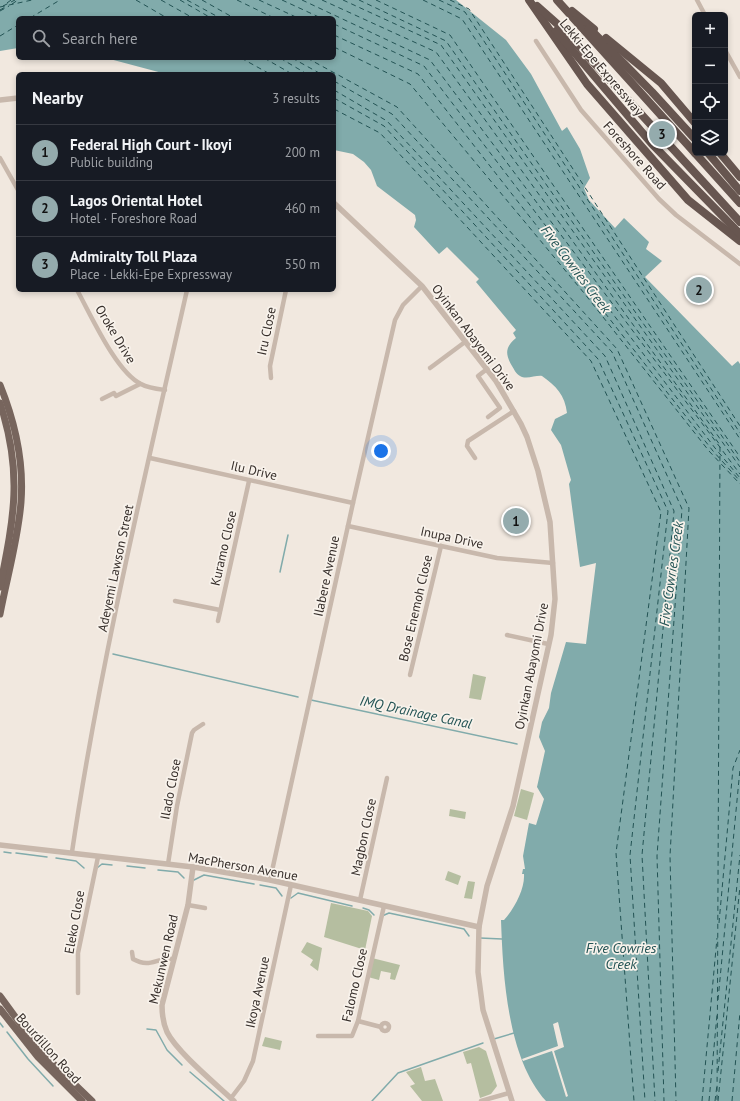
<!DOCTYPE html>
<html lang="en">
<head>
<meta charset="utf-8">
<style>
	:root { --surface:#171b24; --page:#20242c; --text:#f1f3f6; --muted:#9ea1a6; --line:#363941; --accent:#94abad }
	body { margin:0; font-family:"PT Sans",sans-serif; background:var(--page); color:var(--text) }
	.controls { position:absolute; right:12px; top:12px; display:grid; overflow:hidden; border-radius:6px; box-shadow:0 2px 6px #0003 }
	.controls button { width:36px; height:36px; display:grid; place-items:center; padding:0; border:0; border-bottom:1px solid var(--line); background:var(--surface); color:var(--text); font:20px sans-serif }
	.you { position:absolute; left:381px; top:451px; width:14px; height:14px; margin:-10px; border:3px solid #fff; border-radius:50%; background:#1a73e8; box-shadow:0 0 0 6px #1a73e833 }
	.badge { display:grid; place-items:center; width:26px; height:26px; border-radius:50%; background:var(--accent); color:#111; font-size:13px; font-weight:700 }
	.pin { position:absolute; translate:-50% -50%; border:2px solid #fff; box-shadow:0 1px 4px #0006 }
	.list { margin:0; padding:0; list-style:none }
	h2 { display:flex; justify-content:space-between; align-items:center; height:52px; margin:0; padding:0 16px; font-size:17px }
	h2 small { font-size:13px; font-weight:400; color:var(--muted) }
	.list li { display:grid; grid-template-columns:26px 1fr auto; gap:12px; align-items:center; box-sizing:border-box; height:56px; padding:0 16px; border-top:1px solid var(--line) }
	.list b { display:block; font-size:15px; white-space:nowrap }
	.list p { margin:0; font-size:13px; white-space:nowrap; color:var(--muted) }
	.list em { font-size:13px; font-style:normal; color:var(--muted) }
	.icon { flex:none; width:22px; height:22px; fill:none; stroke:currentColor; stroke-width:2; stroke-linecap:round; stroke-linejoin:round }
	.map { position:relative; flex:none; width:740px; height:1101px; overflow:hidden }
	.search { position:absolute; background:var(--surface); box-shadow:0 2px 6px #0003; left:16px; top:16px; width:320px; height:44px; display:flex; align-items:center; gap:10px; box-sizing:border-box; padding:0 14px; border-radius:6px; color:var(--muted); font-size:15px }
	.panel { position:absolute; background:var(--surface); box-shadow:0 2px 6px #0003; left:16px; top:72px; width:320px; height:220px; border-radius:6px }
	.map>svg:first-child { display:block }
</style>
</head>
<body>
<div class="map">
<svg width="740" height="1101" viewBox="0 0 740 1101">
	<rect width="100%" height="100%" fill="#f1e8df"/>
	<g fill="#b5bea0">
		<polygon points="473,674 486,677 481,700 469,698"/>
		<polygon points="521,789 534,793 527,820 514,816"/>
		<polygon points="450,809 466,812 465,819 449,816"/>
		<polygon points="448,871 461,876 458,885 445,880"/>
		<polygon points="468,881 475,882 472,899 464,898"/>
		<polygon points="331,903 368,911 372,916 365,950 324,937"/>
		<polygon points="307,942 322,948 318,971 310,965 313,960 301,952"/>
		<polygon points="372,958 400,965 395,980 390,979 391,973 381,971 379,980 368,977"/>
		<polygon points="265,1037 282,1041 280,1050 262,1046"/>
		<polygon points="479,1047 486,1051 497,1086 491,1094 480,1098 471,1063 467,1064 463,1052"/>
		<polygon points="421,1067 425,1081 435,1079 443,1101 422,1101 410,1086 415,1084 406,1072"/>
	</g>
	<path fill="#81abab" d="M0,0H456L506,40L531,74L562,131L567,127L580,149L590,178L584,188L589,200L615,228L624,218L649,242L646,249L662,261L645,277L732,366L738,361L740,364V1101H546C507,1058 503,975 501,920H504C514,909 525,889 524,874H522L523,869H525L523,856L529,823L536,825L544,799L537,787L545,751L539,737L542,722L549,708L551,693L566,642L586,644L596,563L580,567L569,484L571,480L561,445L551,430L555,419L567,413C565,395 556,386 542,376C536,375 526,380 520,376C516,374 514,369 512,366C505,354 505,347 516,338L513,333L516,330L476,282L479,279L447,247L439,254L414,227L416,220L415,215L377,186L371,170L364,162L353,154L334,150V74H166L106,58H334V18H18V48L0,51Z"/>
	<polygon fill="#f1e8df" points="558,1022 564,1047 554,1051 568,1096 566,1097 552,1051 523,1061 522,1059 558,1046 553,1024"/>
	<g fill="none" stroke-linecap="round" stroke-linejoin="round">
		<g stroke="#81abab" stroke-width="1.5">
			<polyline points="280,572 288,535"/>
			<polyline points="113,654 298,697"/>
			<polyline points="311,700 517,744"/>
			<polyline points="4,852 11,853"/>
			<polyline points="16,853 47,857"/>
			<polyline points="56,858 76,861 84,868"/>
			<polyline points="127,866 145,868"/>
			<polyline points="97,868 102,864 112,865"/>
			<polyline points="158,870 178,872 184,878"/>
			<polyline points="194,880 204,875 254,884"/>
			<polyline points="260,885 276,888 282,896"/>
			<polyline points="291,898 298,893 352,906"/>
			<polyline points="363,908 369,910 374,915"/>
			<polyline points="382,916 389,913 464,929 469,936"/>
			<polyline points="480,938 502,939"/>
			<polyline points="0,1023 3,1027"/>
			<polyline points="147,1029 156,1030 167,1050 182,1065"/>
			<polyline points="7,1032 28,1059 53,1086"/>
			<polyline points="494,1039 514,1033"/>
			<polyline points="190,1072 224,1101"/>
			<polyline points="372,1101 398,1073 483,1043"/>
		</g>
		<g stroke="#235354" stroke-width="1" stroke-dasharray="5 4" stroke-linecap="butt">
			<polyline points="136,0 167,18"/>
			<polyline points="161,0 193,18"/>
			<polyline points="180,0 211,18"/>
			<polyline points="187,0 220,18"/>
			<polyline points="202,0 234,18"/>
			<polyline points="237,0 274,18"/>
			<polyline points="259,0 298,18"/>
			<polyline points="282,0 321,18"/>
			<polyline points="302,0 430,60 740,474"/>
			<polyline points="322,0 436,52 720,445 717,1101"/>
			<polyline points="343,0 441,45 740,467"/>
			<polyline points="359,0 446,41 740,462"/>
			<polyline points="376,0 450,35 740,457"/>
			<polyline points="423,0 462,19 740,439"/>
			<polyline points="439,0 465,12 740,433"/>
			<polyline points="450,0 469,9 740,426"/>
			<polyline points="7,3 11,0"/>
			<polyline points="12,4 18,0"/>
			<polyline points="3,6 15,0"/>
			<polyline points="0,7 32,0"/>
			<polyline points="0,10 7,6"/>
			<polyline points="0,11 9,6"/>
			<polyline points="30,18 60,0"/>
			<polyline points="334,24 424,66 715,448 740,478"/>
			<polyline points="334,35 418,74 713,451 740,481"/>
			<polyline points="0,36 18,25"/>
			<polyline points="334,47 410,84 584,293 709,451 740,484"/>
			<polyline points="241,58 270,74"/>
			<polyline points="264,58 292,74"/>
			<polyline points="280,58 307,74"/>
			<polyline points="292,58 321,74"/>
			<polyline points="307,58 397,107 617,349 689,508 670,856 676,1101"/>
			<polyline points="334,81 392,114 612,352 682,509 657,856 664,1101"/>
			<polyline points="334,90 387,121 605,356 674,511 642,855 655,1101"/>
			<polyline points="334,98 384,126 598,359 668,511 630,855 645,1101"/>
			<polyline points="334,109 380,133 591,361 661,512 616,853 634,1101"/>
			<polyline points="719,923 733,768 740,750"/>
			<polyline points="718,1000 740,769"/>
			<polyline points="718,1071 740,855"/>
			<polyline points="702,1101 717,938"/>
			<polyline points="709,1101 717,1015"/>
			<polyline points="715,1101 717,1085"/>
			<polyline points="718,1101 740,886"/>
			<polyline points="732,1101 740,1012"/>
		</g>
		<g stroke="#c8b8ac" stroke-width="4.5">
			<polyline points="697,0 705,15"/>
			<polyline points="536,41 581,110 659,199 676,215 740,264"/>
			<polyline points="725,50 740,77"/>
			<polyline points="0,158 18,190"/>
			<path d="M77,290C91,315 116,372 141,384C148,388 157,389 165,390"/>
			<polyline points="430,368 465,342"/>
			<polyline points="487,369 478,376 500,408 488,417"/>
			<polyline points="271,378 270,366 286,290"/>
			<polyline points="102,399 114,393 116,396 140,384"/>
			<polyline points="150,458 353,503"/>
			<polyline points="475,458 467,446 468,441 514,411"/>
			<polyline points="348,526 497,558 553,563"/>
			<polyline points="175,601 220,610"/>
			<polyline points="218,621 249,481"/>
			<polyline points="507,635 548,644"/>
			<polyline points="410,675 441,546"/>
			<path d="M72,852C100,663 145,476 187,290"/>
			<polyline points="168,864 177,806 192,733 194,730 203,724"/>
			<polyline points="270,880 353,503 395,320 403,305 422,286"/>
			<polyline points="360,900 387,778"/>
			<polyline points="188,905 205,908"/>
			<path d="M132,952L133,959C151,969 156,957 173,959"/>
			<polyline points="78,993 78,953 98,857"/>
			<polyline points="358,1021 381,1027"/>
			<circle cx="385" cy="1027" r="4"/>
			<polyline points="318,1036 352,1036 358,1021 384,906"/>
			<polyline points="231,1098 244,1081 253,1061 291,885"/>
			<polyline points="481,1101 509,1093"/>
		</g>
		<g stroke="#c8b8ac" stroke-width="5.5">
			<polyline points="0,100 18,98"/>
			<polyline points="334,203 422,286 496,381 521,424 527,437 538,471 550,522 555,599 551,635 513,806 487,886 479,927 478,972 483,1010 512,1101"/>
			<polyline points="0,845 193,867 270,880 479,927"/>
			<path d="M193,867L188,905L162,1005C162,1014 163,1023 167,1032C177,1052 216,1084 234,1101"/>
		</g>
		<g stroke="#77655d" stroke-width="7">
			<path d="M0,385C15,422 24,462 21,502C18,540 7,577 0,614"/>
			<path d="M0,403C23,473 14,517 0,587"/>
			<polyline points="0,996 40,1051 92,1101"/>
			<polyline points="0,1009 38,1057 82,1101"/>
		</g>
		<g stroke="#675650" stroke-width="8">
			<polyline points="529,0 587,84 688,200 740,241"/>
			<polyline points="557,0 695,153"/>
			<polyline points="537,6 563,29 740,222"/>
			<polyline points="572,11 594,29"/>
			<polyline points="589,28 652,92 695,139"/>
			<polyline points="556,31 652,144 740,234"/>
			<polyline points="606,38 661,83 695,123"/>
			<polyline points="695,153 740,203"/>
			<polyline points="708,153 740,191"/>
			<polyline points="720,153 740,177"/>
		</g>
	</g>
	<g text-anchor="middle" stroke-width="3.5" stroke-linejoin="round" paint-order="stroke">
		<g font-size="13" fill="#362e2a" stroke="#f8f2eb">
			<text transform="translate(602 67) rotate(50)" y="5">Lekki-Epe Expressway</text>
			<text transform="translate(635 155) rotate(48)" y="5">Foreshore Road</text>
			<text transform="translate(266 331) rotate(-78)" y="5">Iru Close</text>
			<text transform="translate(116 334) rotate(59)" y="5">Oroke Drive</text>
			<text transform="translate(474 337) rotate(53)" y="5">Oyinkan Abayomi Drive</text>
			<text transform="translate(254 470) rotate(13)" y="5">Ilu Drive</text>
			<text transform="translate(452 537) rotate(12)" y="5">Inupa Drive</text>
			<text transform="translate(223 548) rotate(-77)" y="5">Kuramo Close</text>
			<text transform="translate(115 568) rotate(-78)" y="5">Adeyemi Lawson Street</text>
			<text transform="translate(326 576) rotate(-78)" y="5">Ilabere Avenue</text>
			<text transform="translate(415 608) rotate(-77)" y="5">Bose Enemoh Close</text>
			<text transform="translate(531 666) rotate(-79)" y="5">Oyinkan Abayomi Drive</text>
			<text transform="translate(170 789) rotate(-79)" y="5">Ilado Close</text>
			<text transform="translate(363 837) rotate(-78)" y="5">Magbon Close</text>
			<text transform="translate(243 866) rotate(10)" y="5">MacPherson Avenue</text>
			<text transform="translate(74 922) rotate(-80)" y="5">Eleko Close</text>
			<text transform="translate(163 959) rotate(-77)" y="5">Mekunwen Road</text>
			<text transform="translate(354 985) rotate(-77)" y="5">Falomo Close</text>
			<text transform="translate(257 992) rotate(-78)" y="5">Ikoya Avenue</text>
			<text transform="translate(49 1048) rotate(48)" y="5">Bourdillon Road</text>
		</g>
		<g font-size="14" font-style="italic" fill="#235354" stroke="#f8f2eb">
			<text transform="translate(576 269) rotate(53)" y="5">Five Cowries Creek</text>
			<text transform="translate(671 574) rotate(-82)" y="5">Five Cowries Creek</text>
			<text transform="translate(416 712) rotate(12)" y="5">IMQ Drainage Canal</text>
			<text x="621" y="953">Five Cowries<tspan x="621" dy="16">Creek</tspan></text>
		</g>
	</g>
</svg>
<div class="controls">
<button>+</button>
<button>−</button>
<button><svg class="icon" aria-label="locate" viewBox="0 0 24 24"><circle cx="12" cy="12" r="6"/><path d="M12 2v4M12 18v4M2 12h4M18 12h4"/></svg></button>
<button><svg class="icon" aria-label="layers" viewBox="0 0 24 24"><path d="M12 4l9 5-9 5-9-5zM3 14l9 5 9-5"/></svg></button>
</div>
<div class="you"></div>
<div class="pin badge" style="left:516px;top:521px">1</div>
<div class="pin badge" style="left:699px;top:290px">2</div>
<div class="pin badge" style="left:662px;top:134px">3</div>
<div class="search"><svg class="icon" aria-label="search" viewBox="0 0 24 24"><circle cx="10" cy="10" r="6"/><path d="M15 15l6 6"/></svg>Search here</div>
<section class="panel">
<h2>Nearby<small>3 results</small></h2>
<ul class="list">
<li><span class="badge">1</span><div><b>Federal High Court - Ikoyi</b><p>Public building</p></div><em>200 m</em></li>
<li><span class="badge">2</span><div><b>Lagos Oriental Hotel</b><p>Hotel · Foreshore Road</p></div><em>460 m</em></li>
<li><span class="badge">3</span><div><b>Admiralty Toll Plaza</b><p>Place · Lekki-Epe Expressway</p></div><em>550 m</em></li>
</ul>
</section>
</div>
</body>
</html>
